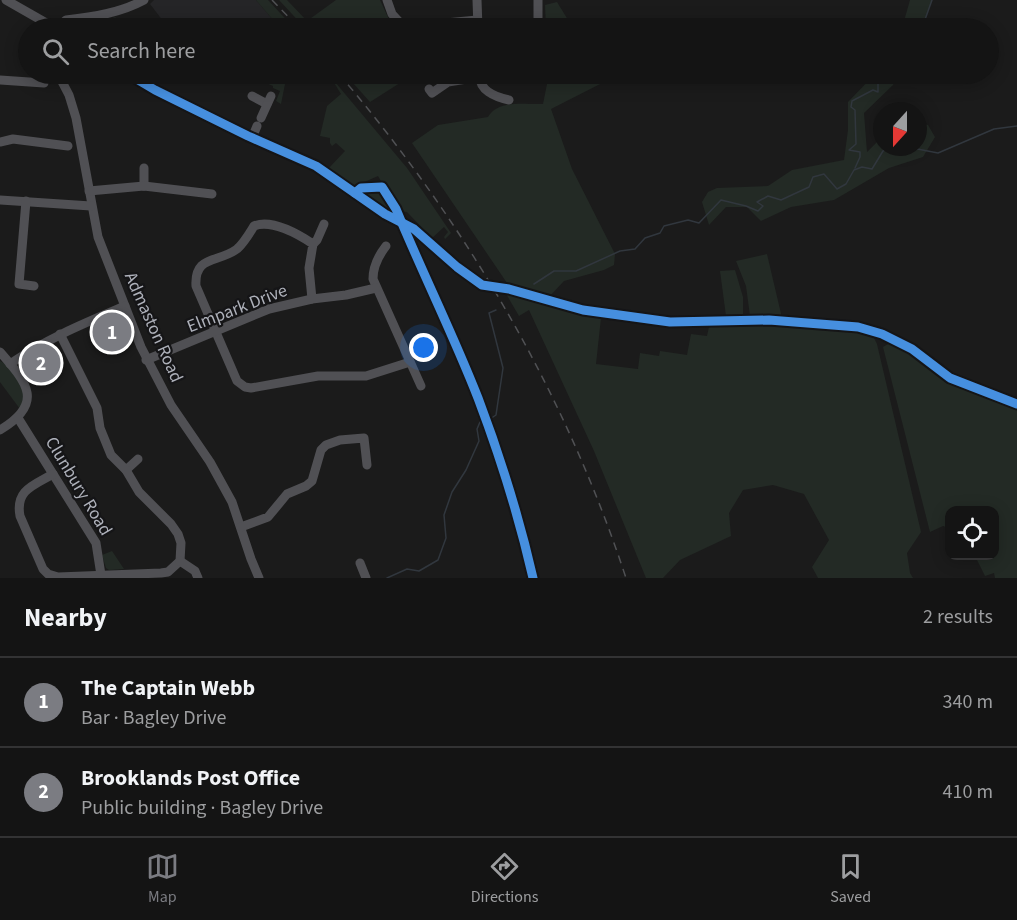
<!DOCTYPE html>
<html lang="en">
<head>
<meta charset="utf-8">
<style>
	:root { --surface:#141414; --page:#212122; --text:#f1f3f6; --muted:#9d9ea0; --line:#333334; --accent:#7b7c82 }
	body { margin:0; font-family:"Source Sans 3",sans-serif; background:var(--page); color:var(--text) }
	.controls { position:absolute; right:18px; bottom:18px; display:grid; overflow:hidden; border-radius:12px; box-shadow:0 3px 15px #0003 }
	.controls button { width:54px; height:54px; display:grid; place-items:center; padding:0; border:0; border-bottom:2px solid var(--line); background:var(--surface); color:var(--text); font:30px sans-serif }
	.compass { position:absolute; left:873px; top:102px; width:54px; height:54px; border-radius:50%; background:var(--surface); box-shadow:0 3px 15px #0003; rotate:201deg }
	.you { position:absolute; left:424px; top:348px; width:21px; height:21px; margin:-15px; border:4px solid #fff; border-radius:50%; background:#1a73e8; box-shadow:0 0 0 9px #1a73e833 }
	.badge { display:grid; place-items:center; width:39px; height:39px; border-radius:50%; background:var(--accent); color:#fff; font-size:20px; font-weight:700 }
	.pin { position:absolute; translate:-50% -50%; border:3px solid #fff; box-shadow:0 2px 6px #0006 }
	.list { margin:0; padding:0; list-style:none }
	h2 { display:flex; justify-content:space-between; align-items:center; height:78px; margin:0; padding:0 24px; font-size:26px }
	h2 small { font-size:20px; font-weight:400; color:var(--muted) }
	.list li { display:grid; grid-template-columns:39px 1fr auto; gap:18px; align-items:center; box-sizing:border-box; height:90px; padding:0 24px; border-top:2px solid var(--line) }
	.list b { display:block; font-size:22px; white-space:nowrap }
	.list p { margin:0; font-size:20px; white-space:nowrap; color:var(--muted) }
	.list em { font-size:20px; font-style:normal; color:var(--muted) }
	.icon { flex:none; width:33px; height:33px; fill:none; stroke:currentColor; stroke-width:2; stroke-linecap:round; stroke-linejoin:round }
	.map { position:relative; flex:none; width:1017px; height:578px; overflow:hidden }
	.search { position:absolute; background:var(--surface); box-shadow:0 3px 15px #0003; left:18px; right:18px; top:18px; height:66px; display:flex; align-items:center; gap:15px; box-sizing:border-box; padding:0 21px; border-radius:33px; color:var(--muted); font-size:22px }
	.sheet { height:258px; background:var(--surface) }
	nav { display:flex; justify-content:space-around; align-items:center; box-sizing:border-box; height:84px; border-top:2px solid var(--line); background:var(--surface); font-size:16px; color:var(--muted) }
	nav a { display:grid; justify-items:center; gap:3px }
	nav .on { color:var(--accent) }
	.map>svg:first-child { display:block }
</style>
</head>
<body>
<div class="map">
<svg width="1017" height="578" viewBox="0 0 1017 578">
	<rect width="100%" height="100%" fill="#1b1b1b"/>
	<polygon fill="#252527" points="154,0 256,0 280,28 166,28 163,21 150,4"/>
	<g fill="#232a25">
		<polygon points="256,0 268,0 294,28 280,28"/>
		<polygon points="279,0 287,0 307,21 336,0 380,0 393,28 305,28"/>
		<polygon points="910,0 932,0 922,28 902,28"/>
		<polygon points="557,2 573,28 546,28 545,5"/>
		<polygon points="116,17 110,28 92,28 93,26 91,24 88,28 67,28 70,25 91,24"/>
		<polygon points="259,74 287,74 281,104 276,101 280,91 273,88 273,86 257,79"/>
		<polygon points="345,74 414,74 370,102"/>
		<path d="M549,74H599L604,82L551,109L572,169L615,254L614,265L604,270L564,281L549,297L507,283L412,143L438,125L488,117C498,99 525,105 543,104Z"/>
		<polygon points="875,74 898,74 893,85 864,113 867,152 882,137 882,147 918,147 918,123 928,125 935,137 923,157 889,168 834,200 791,207 761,221 747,207 726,207 709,225 702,202 708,192 717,188 768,186 792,170 844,160 848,130 848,102"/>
		<polygon points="330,76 407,168 451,233 445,239 444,237 448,232 444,227 432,238 407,212 399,211 378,176 353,187 329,168 345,151 336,143 332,146 330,143 330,138 320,136 327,106 341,94"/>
		<polygon points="364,189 378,190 392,212 390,213 360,192"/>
		<polygon points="767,254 782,318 750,316 746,286 736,261"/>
		<polygon points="735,270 743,297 743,315 726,316 720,271"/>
		<polygon points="505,292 601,318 596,364 638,369 640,353 659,356 660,351 687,355 691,334 707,336 709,327 750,324 802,326 823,329 853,329 873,336 877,344 921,532 907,553 910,573 913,578 818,578 812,567 829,540 804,494 773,485 743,490 729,513 731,536 680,560 663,578 646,578 594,451 529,310 519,316"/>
		<polygon points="890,343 914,355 933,372 949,381 1017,408 1017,578 995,578 994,573 985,576 975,556 994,556 994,511 950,511 949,528 943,526 930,532 883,347"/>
		<path d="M0,361C10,366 24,381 24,393C24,398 22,404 20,409L0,382Z"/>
		<polygon points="112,551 124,569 109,570 106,568 102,555"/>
	</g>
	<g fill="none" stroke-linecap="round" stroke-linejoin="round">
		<g stroke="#31373e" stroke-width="1.5">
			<polyline points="922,28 932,0"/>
			<polyline points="907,147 938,153 994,129 1017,126"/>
			<polyline points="855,168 860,157 860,152 849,150 856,144 855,110 851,107 852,101 873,90 878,92 878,83 891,79 891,74"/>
			<polyline points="534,284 554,271 576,271 620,251 635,249 645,238 660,233 664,226 688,220 699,223 721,200 746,206 758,211 763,206 757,202 768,196 781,200 809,187 813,177 824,174 837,189 846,184 854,170 862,167 872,169 883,151 890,147"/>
			<polyline points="493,417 496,415 503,368 489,313 496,310"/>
			<polyline points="387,578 407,569 419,571 438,560 446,538 444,515 452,492 466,470 479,441 477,429 480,422"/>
		</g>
		<g stroke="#505054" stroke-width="9">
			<polyline points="6,0 55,28"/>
			<polyline points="387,0 392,14 404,27 477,20"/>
			<polyline points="477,0 478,28"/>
			<polyline points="538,0 538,28"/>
			<path d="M58,28L66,20C93,17 120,13 144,0"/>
			<polyline points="58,74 69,95 76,118 98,237 141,347 171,405 210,462 232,502 251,559 259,578"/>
			<polyline points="128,74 155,90 248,136 316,166 385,214 414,229 457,267 482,285 509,289 583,310 670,322 769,320 858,327 882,334 912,349 950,378 1017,404"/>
			<path d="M480,74C478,90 495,97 509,100"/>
			<polyline points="0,80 44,83"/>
			<polyline points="429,89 432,93 448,82 479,77"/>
			<polyline points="252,96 267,104"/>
			<polyline points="261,118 271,96"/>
			<polyline points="252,138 257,126"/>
			<polyline points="0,142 13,139 68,146"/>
			<polyline points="144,186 144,168"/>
			<polyline points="89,191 144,186 212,194"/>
			<polyline points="0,200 91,206"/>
			<polyline points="26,201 19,284 34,286"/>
			<polyline points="313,244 317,240 324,224"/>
			<path d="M386,246C379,255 373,267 373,279L421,386"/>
			<path d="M312,299L309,268L313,244C298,234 271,219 254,226C249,234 244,243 237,249C218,263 194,255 196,286L237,381L245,387L251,388L318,376H366L410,362"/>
			<path d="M0,352C27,383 45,403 0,430"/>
			<polyline points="146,360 269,309 312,299 346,295 376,288"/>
			<path d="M10,364C46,339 85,323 125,306"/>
			<polyline points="18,418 96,543 101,575"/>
			<polyline points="126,470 138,459"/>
			<path d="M53,474C34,485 15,490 20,516L43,569L48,574L58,577L161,573L168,572L180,561L181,543L178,534L171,524L139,492L126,470L111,455L100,428L97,408L60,334"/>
			<polyline points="241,527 268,517 287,494 306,486 312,481 321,450 326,445 340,440 364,438 367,465"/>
			<polyline points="180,561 195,571 198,578"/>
			<polyline points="360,563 366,578"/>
		</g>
		<g stroke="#505154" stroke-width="1.5" stroke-dasharray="8 6" stroke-linecap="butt">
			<polyline points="272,0 299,28"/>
			<path d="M339,74C465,222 565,392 626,578"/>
		</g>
		<defs>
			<g id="cycleway">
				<polyline points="128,74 155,90 248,136 316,166 385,214 414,229 457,267 482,285 509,289 583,310 670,322 769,320 858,327 882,334 912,349 950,378 1017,404"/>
				<path d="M355,193L361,188L382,187L396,209C422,272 453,334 478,398C500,456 519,517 533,578"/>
			</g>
		</defs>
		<use href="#cycleway" stroke="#151517" stroke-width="13"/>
		<use href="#cycleway" stroke="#468fdf" stroke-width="9"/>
	</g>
	<g text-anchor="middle" stroke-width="4.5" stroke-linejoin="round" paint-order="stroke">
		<g font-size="18" fill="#aeb1ba" stroke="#151517">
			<text transform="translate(237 308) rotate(-21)" y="6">Elmpark Drive</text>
			<text transform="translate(154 327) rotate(66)" y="6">Admaston Road</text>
			<text transform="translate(79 486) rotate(59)" y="6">Clunbury Road</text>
		</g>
	</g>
</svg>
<div class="controls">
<button><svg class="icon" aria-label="locate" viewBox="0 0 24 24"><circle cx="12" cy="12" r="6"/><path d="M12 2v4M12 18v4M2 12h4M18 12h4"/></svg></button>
</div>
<svg class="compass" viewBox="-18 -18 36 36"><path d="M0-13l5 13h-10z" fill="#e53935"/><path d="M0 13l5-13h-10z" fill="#9d9ea0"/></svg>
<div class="you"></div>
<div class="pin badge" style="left:112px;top:332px">1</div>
<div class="pin badge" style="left:41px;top:363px">2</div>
<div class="search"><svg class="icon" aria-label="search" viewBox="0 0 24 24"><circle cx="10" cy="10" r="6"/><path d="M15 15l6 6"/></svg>Search here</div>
</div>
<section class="sheet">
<h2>Nearby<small>2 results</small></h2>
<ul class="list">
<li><span class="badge">1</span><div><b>The Captain Webb</b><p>Bar · Bagley Drive</p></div><em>340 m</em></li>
<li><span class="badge">2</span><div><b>Brooklands Post Office</b><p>Public building · Bagley Drive</p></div><em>410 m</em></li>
</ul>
</section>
<nav>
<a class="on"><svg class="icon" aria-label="map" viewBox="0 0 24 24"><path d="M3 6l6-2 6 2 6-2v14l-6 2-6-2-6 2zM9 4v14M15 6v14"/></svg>Map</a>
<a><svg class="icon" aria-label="directions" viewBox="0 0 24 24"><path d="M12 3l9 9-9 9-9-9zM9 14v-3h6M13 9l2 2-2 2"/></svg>Directions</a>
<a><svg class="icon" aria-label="saved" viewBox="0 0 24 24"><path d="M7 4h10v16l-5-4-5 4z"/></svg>Saved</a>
</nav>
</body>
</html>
